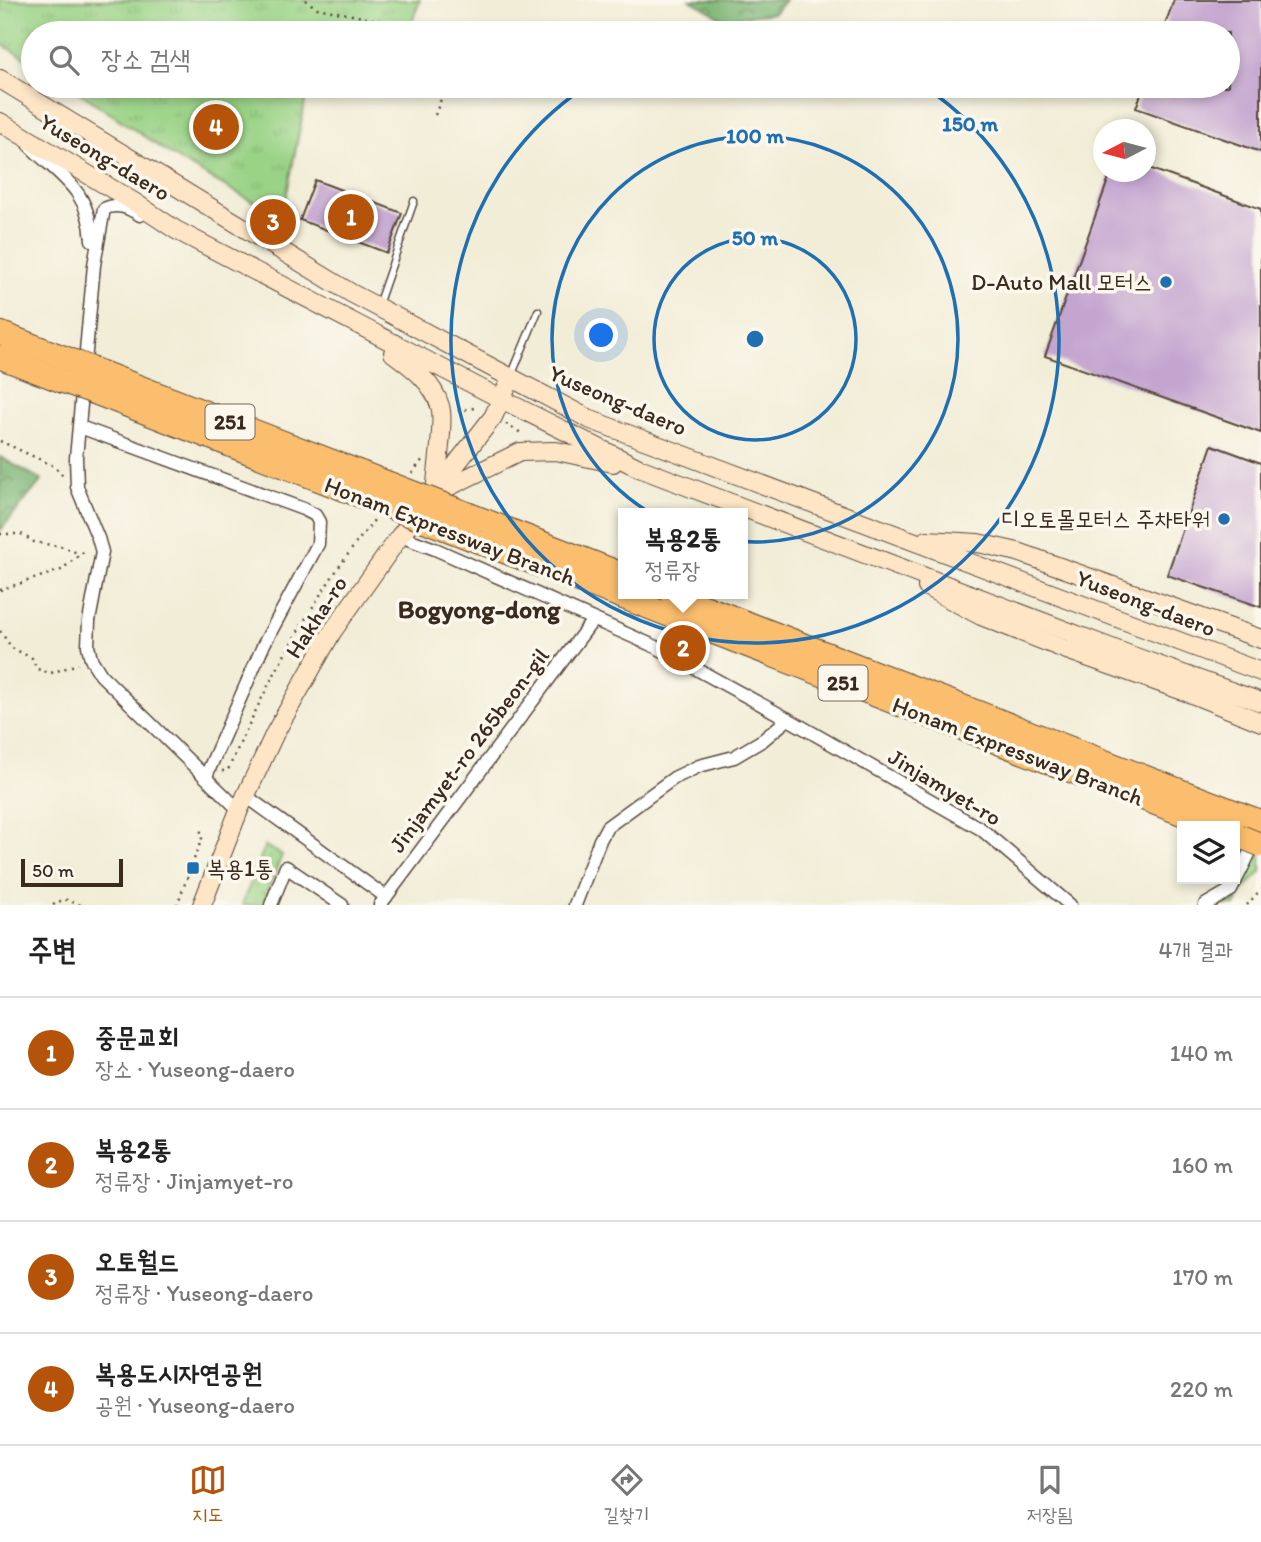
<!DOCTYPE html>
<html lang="ko">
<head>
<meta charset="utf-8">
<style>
	:root { --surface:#fff; --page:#f2f2f2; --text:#222; --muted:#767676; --line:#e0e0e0; --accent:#b45309 }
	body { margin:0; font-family:Itim,"Poor Story",sans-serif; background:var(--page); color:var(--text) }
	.controls { position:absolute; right:21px; bottom:21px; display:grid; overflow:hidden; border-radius:0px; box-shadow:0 4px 10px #0003 }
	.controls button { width:63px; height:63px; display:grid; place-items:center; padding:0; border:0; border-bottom:2px solid var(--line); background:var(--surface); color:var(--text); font:35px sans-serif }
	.compass { position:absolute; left:1093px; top:119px; width:63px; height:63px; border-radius:50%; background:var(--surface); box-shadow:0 4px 10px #0003; rotate:264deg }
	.scale { position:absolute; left:21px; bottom:18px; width:102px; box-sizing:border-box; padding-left:7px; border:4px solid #3b2a1e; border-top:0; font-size:19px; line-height:24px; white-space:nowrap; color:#3b2a1e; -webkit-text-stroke:5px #fbf7ec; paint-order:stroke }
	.you { position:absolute; left:602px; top:336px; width:24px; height:24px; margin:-18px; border:5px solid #fff; border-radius:50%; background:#1a73e8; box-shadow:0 0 0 10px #1a73e833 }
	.badge { display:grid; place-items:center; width:46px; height:46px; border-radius:50%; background:var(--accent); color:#fff; font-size:23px; font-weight:700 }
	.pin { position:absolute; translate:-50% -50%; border:4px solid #fff; box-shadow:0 2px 7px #0006 }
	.popup { position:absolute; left:618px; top:508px; width:130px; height:91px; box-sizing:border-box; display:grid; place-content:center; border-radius:0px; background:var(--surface); filter:drop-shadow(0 2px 5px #0005); font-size:23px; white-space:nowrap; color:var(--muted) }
	.popup b { font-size:26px; color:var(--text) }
	.popup::after { content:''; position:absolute; left:50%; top:100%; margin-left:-14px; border:14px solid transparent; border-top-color:var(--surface) }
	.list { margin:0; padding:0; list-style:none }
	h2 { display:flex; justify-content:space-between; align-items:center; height:91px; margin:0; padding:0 28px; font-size:30px }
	h2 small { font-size:23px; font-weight:400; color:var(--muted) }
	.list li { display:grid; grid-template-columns:46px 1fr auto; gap:21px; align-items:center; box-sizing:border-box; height:112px; padding:0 28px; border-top:2px solid var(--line) }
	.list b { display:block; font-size:26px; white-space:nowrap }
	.list p { margin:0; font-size:23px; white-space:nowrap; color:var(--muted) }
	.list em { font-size:23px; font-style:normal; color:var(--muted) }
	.icon { flex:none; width:38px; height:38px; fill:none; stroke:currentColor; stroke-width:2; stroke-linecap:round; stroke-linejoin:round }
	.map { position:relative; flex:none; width:1261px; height:905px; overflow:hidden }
	.search { position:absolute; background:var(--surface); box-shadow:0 4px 10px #0003; left:21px; right:21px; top:21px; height:77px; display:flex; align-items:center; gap:18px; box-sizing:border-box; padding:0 24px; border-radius:38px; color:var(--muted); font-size:26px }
	.sheet { height:539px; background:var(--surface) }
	nav { display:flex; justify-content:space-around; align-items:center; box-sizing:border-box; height:98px; border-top:2px solid var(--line); background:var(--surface); font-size:19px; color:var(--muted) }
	nav a { display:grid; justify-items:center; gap:4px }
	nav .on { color:var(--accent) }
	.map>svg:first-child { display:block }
</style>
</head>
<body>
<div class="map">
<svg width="1261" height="905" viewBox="0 0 1261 905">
	<defs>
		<pattern id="grass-dots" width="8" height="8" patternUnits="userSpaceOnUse" patternTransform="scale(1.75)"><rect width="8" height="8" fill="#9ad386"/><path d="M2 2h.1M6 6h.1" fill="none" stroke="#86b573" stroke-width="1.8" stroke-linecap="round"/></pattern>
		<pattern id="forest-crowns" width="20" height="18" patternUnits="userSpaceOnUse" patternTransform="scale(1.75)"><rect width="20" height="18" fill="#7bb573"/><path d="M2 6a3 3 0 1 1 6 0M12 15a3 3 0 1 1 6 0" fill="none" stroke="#66935e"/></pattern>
		<pattern id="park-tufts" width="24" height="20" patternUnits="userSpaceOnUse" patternTransform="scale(1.75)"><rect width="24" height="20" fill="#9ad386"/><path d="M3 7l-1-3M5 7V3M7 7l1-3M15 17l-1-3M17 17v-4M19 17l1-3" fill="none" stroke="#86b573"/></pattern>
	</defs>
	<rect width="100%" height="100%" fill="#fbf7ec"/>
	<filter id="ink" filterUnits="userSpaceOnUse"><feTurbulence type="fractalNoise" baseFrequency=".0143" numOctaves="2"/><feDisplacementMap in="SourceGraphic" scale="14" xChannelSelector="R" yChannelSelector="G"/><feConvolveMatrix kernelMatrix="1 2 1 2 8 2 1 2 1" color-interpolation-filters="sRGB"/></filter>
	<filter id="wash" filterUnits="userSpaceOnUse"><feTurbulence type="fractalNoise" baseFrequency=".00686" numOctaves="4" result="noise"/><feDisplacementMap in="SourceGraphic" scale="28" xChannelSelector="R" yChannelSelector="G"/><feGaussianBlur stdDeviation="1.57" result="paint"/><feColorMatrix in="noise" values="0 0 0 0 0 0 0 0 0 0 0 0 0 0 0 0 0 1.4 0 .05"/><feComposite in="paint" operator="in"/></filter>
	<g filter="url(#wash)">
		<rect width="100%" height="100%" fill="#f2edd7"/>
		<g fill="url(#grass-dots)" stroke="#6a7e52" stroke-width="2">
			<polygon points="265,846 282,855 262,905 242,905"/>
			<polygon points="1258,851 1261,852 1261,872 1242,891 1236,905 1215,905"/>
		</g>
		<g fill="url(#forest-crowns)" stroke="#5b7048" stroke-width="2">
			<polygon points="690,0 785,0 774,13 724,19"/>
			<polygon points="0,457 42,480 0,531"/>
		</g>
		<g fill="url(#park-tufts)" stroke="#6a7e52" stroke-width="2">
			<polygon points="0,0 420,0 408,33 33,33 33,63 0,43"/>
			<polygon points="70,86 331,86 307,92 282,218 182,162"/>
		</g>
		<g id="blocks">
			<g fill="#c4a5d0">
				<polygon points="1174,0 1261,0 1261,152 1136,108 1144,86 1228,86 1228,33 1162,33"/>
				<polygon points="1146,167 1261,209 1261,433 1045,356 1111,172 1146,172"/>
				<polygon points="315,180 402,213 387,253 300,220"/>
				<polygon points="1212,445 1261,463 1261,607 1167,575"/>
			</g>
		</g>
	</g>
	<g filter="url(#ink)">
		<use href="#blocks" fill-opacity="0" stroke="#56473a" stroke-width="2"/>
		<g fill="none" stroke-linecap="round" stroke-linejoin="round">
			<defs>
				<g id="lane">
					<polyline points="378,305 414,201"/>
					<polyline points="512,374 538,311"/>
				</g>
				<g id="street">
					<path d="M30,146C62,178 89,189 92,240"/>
					<path d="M140,215C129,208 117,202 104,209L94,265L76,458L77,487L98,538L102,552L89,621L88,646L91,659L101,675L239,810"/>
					<polyline points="80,427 303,509 315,515 319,522 318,544 264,644 206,776"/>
					<polyline points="400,536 435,549 656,647 788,719 981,829 1070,905"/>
					<polyline points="246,796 386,897"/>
					<polyline points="271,905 286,867 342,905"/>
					<polyline points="380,905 593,620"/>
					<polyline points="575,905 600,840 607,827 674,778 699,766 734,757 763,740 788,719"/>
					<polyline points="1205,905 1231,890 1256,840"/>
				</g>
				<g id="secondary">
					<polyline points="0,79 351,293 591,420 1261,672"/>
					<polyline points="0,122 134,202 176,230 501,399 639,468 1130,655 1261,702"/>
					<path d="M393,353C412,367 433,382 440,406C445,420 436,476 435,494"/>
					<polyline points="438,492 520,452 556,451 613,463"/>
					<polyline points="927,540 978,543 1018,552 1261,639"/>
					<polyline points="927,587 981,616 1064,649 1189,693 1261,722"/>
					<polyline points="202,905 239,810 275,733 332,632 400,536 493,417 506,389"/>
				</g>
				<g id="highway">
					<polyline points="0,333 68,359"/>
					<polyline points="0,357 62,381"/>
					<polyline points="98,371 362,473"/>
					<polyline points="93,392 351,492"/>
					<polyline points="486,521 624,575"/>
					<polyline points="472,539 1214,826"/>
					<polyline points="672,594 1261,822"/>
				</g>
			</defs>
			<use href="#lane" stroke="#56473a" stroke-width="9"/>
			<use href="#street" stroke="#56473a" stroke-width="15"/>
			<use href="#secondary" stroke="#56473a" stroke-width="20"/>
			<use href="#highway" stroke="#56473a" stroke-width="25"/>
			<g stroke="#56473a" stroke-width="2.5" stroke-dasharray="2 5" stroke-linecap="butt">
				<polyline points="305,0 317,8 382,21 401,33"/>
				<polyline points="435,115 446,86"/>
				<polyline points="458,411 474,408 478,410"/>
				<polyline points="506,424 523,434"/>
				<polyline points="0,441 54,466 63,476"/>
				<polyline points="412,473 423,459"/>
				<polyline points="0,534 21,534 34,542 63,547 80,554"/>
				<polyline points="0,590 61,570 87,549"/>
				<polyline points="0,631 12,648 32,658 37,669 51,673 78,664"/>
				<path d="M222,771L228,770C267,682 314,594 375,519"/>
				<polyline points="53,905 64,899 81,905"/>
				<polyline points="177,905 202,838 200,827"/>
				<polyline points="1247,905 1261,889"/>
			</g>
			<use href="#lane" stroke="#fff" stroke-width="6"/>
			<use href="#street" stroke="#fff" stroke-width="12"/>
			<use href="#secondary" stroke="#fde5c5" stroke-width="18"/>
			<use href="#highway" stroke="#fbbe6e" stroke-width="23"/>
			<defs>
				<g id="highway-bridge">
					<polyline points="68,359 98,371"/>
					<polyline points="62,381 93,392"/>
					<polyline points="362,473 486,521"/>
					<polyline points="351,492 472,539"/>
					<polyline points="1239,836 1261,845"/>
				</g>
			</defs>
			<use href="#highway-bridge" stroke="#56473a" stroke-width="25" stroke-linecap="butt"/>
			<use href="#highway-bridge" stroke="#fbbe6e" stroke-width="23"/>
		</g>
	</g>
	<g fill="none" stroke="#1f6fb2" stroke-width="3.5">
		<circle cx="755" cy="339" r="101"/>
		<circle cx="755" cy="339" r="203"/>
		<path d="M925 87A304 304 0 1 1 585 87"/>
	</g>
	<g fill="#1f6fb2" stroke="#fbf7ec" stroke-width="2.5">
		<circle cx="1166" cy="282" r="7"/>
		<circle cx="1224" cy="519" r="7"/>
		<rect x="186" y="861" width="14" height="14" rx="3.5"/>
	</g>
	<g text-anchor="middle" stroke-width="7" stroke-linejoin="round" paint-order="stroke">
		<g fill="#fbf7ec" stroke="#75685c" stroke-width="2">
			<rect x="205.5" y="404.5" width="49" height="35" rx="5"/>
			<rect x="818.5" y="665.5" width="49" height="35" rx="5"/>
		</g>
		<g font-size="21" font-weight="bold" fill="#3b2a1e">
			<text x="230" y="429">251</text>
			<text x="843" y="690">251</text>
		</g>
		<g font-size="23" fill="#3b2a1e" stroke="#fbf7ec">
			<text transform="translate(105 157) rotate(31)" y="8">Yuseong-daero</text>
			<text transform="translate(618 400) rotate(23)" y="8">Yuseong-daero</text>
			<text transform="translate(450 531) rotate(21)" y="8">Honam Expressway Branch</text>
			<text transform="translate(1146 603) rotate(21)" y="8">Yuseong-daero</text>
			<text transform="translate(316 617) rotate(-57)" y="8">Hakha-ro</text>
			<text transform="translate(469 750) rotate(-53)" y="8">Jinjamyet-ro 265beon-gil</text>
			<text transform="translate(1018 751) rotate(21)" y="8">Honam Expressway Branch</text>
			<text transform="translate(945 787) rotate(31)" y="8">Jinjamyet-ro</text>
		</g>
		<g font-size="23" fill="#3b2a1e" stroke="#fbf7ec" text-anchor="end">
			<text x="1152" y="290">D-Auto Mall 모터스</text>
			<text x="1210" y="527">디오토몰모터스 주차타워</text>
			<text x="207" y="876" text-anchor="start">복용1통</text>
		</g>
		<g font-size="26" font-weight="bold" fill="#3b2a1e" stroke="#fbf7ec">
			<text x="479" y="618">Bogyong-dong</text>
		</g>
	</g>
	<circle cx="755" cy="339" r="10" fill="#1f6fb2" stroke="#fbf7ec" stroke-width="3.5"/>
	<g font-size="21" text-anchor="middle" font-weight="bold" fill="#1f6fb2" stroke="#fbf7ec" stroke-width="7" stroke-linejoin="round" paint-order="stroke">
		<text x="970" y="131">150 m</text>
		<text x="755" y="143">100 m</text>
		<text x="755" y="245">50 m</text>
	</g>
</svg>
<div class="controls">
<button><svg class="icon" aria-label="layers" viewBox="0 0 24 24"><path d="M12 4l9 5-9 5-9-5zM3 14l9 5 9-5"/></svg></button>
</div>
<svg class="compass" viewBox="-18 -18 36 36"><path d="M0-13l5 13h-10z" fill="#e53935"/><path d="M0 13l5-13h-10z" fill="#767676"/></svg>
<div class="scale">50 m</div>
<div class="you"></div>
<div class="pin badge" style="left:351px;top:217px">1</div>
<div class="pin badge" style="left:683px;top:648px">2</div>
<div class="popup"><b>복용2통</b>정류장</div>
<div class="pin badge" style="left:273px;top:222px">3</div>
<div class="pin badge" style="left:216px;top:127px">4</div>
<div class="search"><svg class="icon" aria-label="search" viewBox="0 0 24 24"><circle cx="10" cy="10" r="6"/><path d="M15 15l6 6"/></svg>장소 검색</div>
</div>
<section class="sheet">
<h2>주변<small>4개 결과</small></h2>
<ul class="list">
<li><span class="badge">1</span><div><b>중문교회</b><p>장소 · Yuseong-daero</p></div><em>140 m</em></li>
<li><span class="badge">2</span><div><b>복용2통</b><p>정류장 · Jinjamyet-ro</p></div><em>160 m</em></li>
<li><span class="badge">3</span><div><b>오토월드</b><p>정류장 · Yuseong-daero</p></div><em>170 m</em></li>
<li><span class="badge">4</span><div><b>복용도시자연공원</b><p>공원 · Yuseong-daero</p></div><em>220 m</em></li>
</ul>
</section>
<nav>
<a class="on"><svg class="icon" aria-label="map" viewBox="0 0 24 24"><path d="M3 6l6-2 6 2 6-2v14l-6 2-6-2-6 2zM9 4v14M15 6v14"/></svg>지도</a>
<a><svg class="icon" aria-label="directions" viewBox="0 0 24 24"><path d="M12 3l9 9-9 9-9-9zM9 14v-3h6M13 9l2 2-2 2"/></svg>길찾기</a>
<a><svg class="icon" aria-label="saved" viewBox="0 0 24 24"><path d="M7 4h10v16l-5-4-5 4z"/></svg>저장됨</a>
</nav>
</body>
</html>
